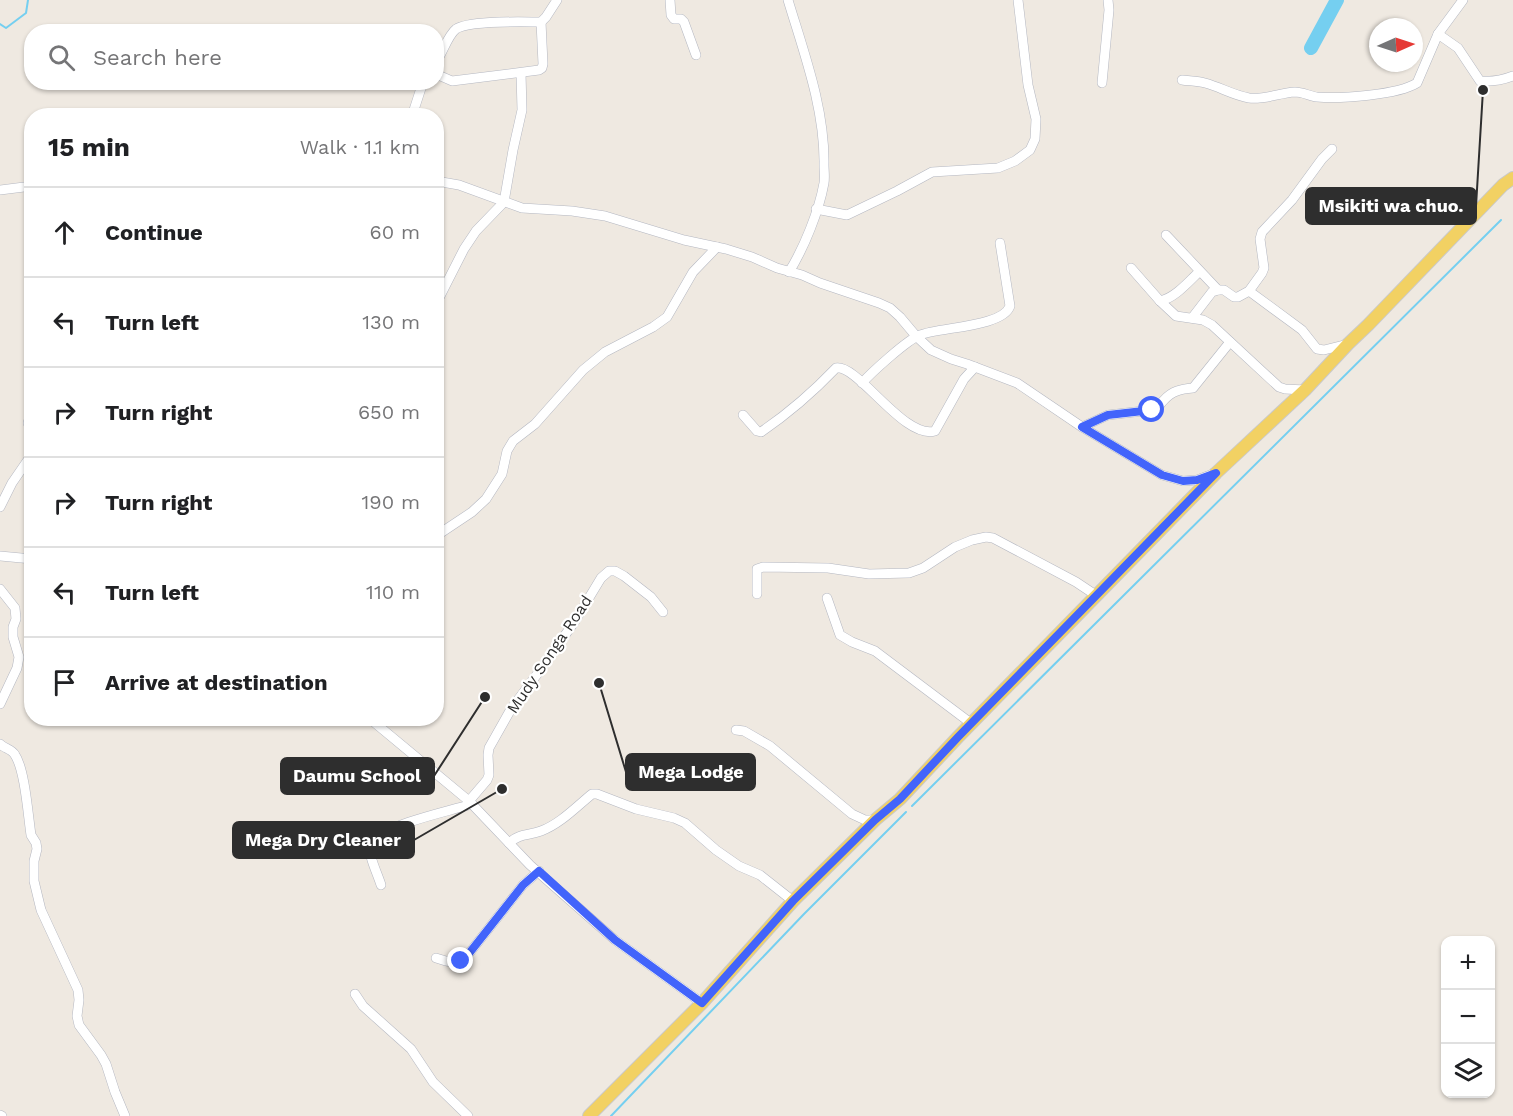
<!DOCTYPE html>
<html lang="en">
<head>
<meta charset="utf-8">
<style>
	:root { --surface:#fff; --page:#f6f6f6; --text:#202124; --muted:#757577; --line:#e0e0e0 }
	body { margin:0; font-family:"Work Sans",sans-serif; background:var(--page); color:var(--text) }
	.controls { position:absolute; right:18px; bottom:18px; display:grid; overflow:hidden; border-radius:12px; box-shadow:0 2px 4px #0004 }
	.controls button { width:54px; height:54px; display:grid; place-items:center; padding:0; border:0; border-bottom:2px solid var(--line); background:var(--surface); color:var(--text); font:30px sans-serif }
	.compass { position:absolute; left:1369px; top:18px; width:54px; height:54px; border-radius:50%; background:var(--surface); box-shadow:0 2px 4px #0004; rotate:87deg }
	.stop { position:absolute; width:18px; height:18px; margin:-14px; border:4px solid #4264fb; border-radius:50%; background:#fff }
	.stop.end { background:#4264fb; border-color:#fff; box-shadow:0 2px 6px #0008 }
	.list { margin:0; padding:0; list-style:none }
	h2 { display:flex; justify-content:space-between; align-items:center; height:78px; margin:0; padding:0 24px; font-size:26px }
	h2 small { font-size:20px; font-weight:400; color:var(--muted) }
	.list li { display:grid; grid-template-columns:39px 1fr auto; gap:18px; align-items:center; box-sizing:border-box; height:90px; padding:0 24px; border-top:2px solid var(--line) }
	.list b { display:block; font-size:22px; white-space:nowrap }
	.list em { font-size:20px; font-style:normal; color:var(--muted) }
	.icon { flex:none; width:33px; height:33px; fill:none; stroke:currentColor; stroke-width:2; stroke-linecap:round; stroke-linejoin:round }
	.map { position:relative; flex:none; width:1513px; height:1116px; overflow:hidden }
	.search { position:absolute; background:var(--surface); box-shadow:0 2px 4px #0004; left:24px; top:24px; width:420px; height:66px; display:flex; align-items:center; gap:15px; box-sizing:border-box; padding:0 21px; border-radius:24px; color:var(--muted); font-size:22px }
	.panel { position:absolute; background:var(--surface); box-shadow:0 2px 4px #0004; left:24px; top:108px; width:420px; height:618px; border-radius:24px }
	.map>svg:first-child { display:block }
</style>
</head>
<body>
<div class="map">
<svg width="1513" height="1116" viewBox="0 0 1513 1116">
	<rect width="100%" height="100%" fill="#efe9e1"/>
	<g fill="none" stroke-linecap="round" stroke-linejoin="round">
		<g stroke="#75cff0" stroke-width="2">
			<polyline points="0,24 6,28 26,13 28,0"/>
			<polyline points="912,806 1501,220"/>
			<polyline points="611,1116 804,914 906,812"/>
		</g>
		<polyline stroke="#75cff0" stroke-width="14" points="1311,48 1337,0"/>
		<defs>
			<g id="minor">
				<polyline points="670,0 671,15 674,19 681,19 684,22 696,55"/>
				<path d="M788,0C804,53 825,109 824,165C824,171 825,177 824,183C819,211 804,248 789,272"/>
				<path d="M1438,34L1458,48L1480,81C1492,82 1503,80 1513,76"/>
				<path d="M436,62C442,54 448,35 456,29C469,20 523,22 541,22L546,17L557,0"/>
				<polyline points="436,74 452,81 539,70 542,68 543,64 541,22"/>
				<path d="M1182,80C1189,81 1198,81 1205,83C1220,87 1233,95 1249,98C1265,100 1279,93 1295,92C1302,92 1310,96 1317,97C1340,99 1398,95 1417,83L1438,34L1463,0"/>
				<polyline points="1102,83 1109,10 1108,0"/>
				<polyline points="412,116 423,82"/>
				<polyline points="436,181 459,185 522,208 572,211 605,216 684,240 726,249 752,257 777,268 802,275 820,283 879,303 890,308 900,317 916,336 931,350 951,359 967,364 1017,383 1082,427 1162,475 1183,481 1197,480 1213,474"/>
				<polyline points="0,190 32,186"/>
				<polyline points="816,209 847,215 897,191 932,172 998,168 1015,161 1030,150 1035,139 1036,119 1028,85 1018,0"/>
				<polyline points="1166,235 1218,290"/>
				<polyline points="1131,268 1160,301 1176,316 1203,320 1212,325 1279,387 1285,389 1305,390"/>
				<polyline points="1249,291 1302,330 1317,349 1324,350 1348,344"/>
				<path d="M1160,301C1175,298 1188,282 1199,272"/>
				<polyline points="436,304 464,249 476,231 504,202 513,150 522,110 521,73"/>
				<polyline points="1192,318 1212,292 1218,290 1224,290 1234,297 1238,297 1249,291 1262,273 1264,268 1260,239 1262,232 1292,200 1322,159 1332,149"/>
				<path d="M862,383C872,372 907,340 920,335C940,327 1003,327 1010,306L1000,243"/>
				<polyline points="32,410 28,423 32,433"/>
				<path d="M743,415L757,431L761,432C789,413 813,392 836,368C858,364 904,440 935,431L964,379L975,367"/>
				<path d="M1082,427L1108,415L1152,410C1159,408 1159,405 1164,400C1172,391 1181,389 1193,388L1230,342"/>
				<polyline points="0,507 12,483 32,454"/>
				<polyline points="436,536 472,512 486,499 502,474 507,451 513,441 535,424 583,370 605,352 653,327 667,317 693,272 717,247"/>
				<polyline points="0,556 32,559"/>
				<polyline points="0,589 15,608 16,619 13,627 13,637 19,657 17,668 0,704"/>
				<polyline points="757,594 757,569 763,567 828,568 869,574 909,573 923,568 955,547 972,540 986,537 993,538 1076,582 1097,596"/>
				<polyline points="827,598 840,635 852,642 875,651 972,724"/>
				<polyline points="369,718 469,801 530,865 615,940 702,1003"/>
				<polyline points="736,730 744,731 770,746 852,814 865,820 875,820"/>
				<path d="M0,744C5,749 12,749 15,755C25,770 28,815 31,835L36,843L37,849L34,861V881L41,910L78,990L79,1000L77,1016L79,1025L101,1055L106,1064L115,1092L125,1116"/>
				<polyline points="469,801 487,780 489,775 488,755 489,748 511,709 538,673 575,621 601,578 609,571 615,571 624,576 651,597 663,612"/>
				<path d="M509,843C520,833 528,836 541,831C560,824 576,807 592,794H597L636,809L674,818L685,823L716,850L739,866L760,875L793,901"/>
				<path d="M381,885C377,872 367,854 370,840C401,821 438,814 472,804"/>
				<path d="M436,958C450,962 455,966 467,956L523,885L539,871"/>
				<polyline points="355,994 363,1006 411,1049 433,1082 468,1116"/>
				<polyline points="0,1115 2,1116"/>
			</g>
			<polyline id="major" points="589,1116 702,1003 793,901 875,820 900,799 958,737 1216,473 1305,390 1348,344 1368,325 1503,185 1513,178"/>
		</defs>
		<use href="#minor" stroke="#b4b7c1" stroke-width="10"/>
		<use href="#major" stroke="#c9c9c9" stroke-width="14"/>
		<use href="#minor" stroke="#fff" stroke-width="9"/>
		<use href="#major" stroke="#f2d163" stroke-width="12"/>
	</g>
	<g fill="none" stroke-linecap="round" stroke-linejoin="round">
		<polyline stroke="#4264fb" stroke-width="8" points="461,961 467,956 523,885 539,871 615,940 702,1003 793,901 875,820 900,799 958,737 1216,473 1197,480 1183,481 1162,475 1082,427 1108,415 1152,410"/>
	</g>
	<g text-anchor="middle" stroke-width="4.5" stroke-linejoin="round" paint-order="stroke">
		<g font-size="16" fill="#2e2e2e" stroke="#fff">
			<text transform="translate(549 654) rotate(-56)" y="6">Mudy Songa Road</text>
		</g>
	</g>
	<path fill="none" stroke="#2e2e2e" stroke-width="2" d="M1483 90L1476 206M599 683L626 772M485 697L434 776M502 789L414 840"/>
	<g fill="#2e2e2e" stroke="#fff" stroke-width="2">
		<circle cx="1483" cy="90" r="6"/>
		<circle cx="599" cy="683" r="6"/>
		<circle cx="485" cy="697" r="6"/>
		<circle cx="502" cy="789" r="6"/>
	</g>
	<g fill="#2e2e2e" stroke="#2e2e2e" stroke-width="2">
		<rect x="1306" y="188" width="170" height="36" rx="6"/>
		<rect x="626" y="754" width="129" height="36" rx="6"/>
		<rect x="281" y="758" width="153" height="36" rx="6"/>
		<rect x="233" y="822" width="181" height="36" rx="6"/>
	</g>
	<g font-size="18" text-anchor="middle" font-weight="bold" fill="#fff">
		<text x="1391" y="212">Msikiti wa chuo.</text>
		<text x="691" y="778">Mega Lodge</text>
		<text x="357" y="782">Daumu School</text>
		<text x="323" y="846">Mega Dry Cleaner</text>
	</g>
</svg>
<div class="controls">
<button>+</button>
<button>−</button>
<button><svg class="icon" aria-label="layers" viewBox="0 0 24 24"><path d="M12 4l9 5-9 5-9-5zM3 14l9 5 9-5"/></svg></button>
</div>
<svg class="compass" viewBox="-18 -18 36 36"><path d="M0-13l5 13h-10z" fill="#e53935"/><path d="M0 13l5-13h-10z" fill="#757577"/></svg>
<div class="stop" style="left:1152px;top:410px"></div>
<div class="stop end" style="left:461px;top:961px"></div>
<div class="search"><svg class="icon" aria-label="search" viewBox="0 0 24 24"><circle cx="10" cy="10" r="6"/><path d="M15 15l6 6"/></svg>Search here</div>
<section class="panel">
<h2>15 min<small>Walk · 1.1 km</small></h2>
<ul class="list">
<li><svg class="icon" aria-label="ahead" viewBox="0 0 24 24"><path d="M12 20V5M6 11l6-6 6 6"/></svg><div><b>Continue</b></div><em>60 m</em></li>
<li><svg class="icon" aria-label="left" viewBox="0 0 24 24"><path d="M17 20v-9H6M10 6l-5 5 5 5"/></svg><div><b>Turn left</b></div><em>130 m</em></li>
<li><svg class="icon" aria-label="right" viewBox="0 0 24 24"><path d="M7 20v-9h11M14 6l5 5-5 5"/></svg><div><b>Turn right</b></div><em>650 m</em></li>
<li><svg class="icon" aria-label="right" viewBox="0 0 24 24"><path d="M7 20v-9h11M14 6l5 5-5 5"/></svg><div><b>Turn right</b></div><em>190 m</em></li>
<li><svg class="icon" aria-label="left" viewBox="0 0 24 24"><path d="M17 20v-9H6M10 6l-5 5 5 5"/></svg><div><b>Turn left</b></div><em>110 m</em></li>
<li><svg class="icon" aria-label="arrive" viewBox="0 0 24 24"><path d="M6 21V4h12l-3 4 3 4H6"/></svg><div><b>Arrive at destination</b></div></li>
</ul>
</section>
</div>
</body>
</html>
